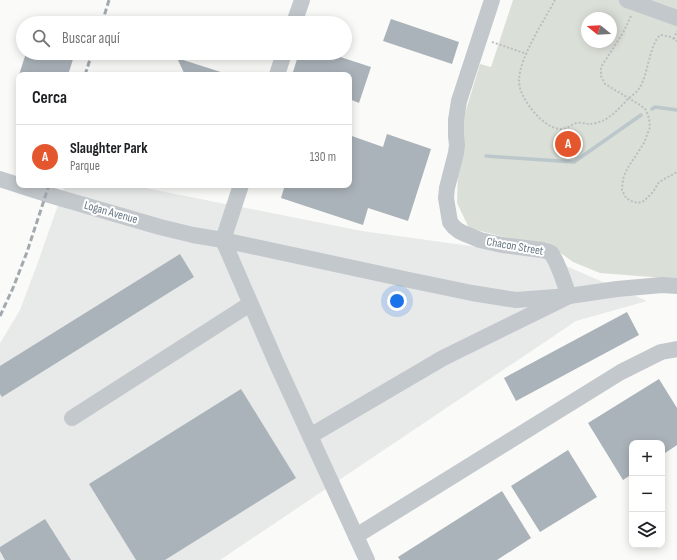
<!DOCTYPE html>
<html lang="es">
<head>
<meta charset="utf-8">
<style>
	:root { --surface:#fff; --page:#f2f2f2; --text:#202124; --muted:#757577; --line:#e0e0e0; --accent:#e4572e }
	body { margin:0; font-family:"Sofia Sans Condensed",sans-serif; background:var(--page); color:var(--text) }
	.controls { position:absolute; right:12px; bottom:12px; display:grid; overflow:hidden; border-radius:8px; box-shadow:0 2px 10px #0003 }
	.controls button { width:36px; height:36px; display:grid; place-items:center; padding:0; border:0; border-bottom:1px solid var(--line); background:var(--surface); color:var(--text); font:20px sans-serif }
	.compass { position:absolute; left:581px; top:12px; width:36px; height:36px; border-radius:50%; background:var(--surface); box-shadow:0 2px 10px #0003; rotate:288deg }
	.you { position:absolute; left:397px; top:301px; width:14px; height:14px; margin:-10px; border:3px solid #fff; border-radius:50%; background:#1a73e8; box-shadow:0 0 0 6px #1a73e833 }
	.badge { display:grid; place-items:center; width:26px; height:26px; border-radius:50%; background:var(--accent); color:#fff; font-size:13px; font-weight:700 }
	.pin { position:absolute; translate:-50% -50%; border:2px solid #fff; box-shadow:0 1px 4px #0006 }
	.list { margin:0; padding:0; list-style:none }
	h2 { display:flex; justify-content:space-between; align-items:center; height:52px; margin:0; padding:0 16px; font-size:17px }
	h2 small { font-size:13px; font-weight:400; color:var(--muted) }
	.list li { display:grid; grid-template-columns:26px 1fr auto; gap:12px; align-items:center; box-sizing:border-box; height:64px; padding:0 16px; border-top:1px solid var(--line) }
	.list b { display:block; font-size:15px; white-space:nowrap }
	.list p { margin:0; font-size:13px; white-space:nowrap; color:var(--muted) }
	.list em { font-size:13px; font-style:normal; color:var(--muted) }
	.icon { flex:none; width:22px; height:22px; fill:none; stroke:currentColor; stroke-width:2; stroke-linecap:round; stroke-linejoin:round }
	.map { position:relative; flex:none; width:677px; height:560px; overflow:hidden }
	.search { position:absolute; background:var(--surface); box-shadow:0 2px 10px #0003; left:16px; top:16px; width:336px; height:44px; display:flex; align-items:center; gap:10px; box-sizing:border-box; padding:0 14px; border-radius:22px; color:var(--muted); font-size:15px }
	.panel { position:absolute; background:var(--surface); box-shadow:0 2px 10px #0003; left:16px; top:72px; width:336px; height:116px; border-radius:8px }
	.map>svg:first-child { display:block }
</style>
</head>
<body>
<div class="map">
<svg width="677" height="560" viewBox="0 0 677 560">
	<rect width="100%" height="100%" fill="#fafaf8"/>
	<polygon fill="#e8e9e9" points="65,185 130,185 362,231 543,256 647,301 576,321 220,560 0,560 0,343 20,310 38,262"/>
	<path fill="#dadfd7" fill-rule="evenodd" d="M513,0H677V279L600,273L573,262L558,251L469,228L457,203L458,165L462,123L480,64L491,67ZM587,18H611V42H587Z"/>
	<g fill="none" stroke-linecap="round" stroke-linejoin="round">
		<g stroke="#bbc7cb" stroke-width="3.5">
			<polyline points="652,109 655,107 677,110"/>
			<polyline points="486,156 574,162 641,115"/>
		</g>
	</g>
	<g fill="#aab3b9">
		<polygon points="37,18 53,23 36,23"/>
		<polygon points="391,19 459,42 452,64 383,41"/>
		<polygon points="26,53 75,53 68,75 19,75"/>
		<polygon points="299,53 328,53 371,67 359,103 349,99 349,75 292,75"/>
		<polygon points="177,58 230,75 185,75"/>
		<polygon points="387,134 431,149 408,221 368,208 363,225 281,198 285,185 349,185 349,135 383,147"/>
		<polygon points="180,254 194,277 2,397 0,394 0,366"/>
		<polygon points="627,312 639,335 516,401 504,378"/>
		<polygon points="659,379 677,408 677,445 662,455 662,443 632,443 632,474 623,480 588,423"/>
		<polygon points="241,389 296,478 165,560 136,560 89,484"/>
		<polygon points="568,450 597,497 540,532 511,486"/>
		<polygon points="502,491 531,538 497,560 400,560 398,557"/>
		<polygon points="45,519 71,560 5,560 0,551 0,547"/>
	</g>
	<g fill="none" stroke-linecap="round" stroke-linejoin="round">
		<g stroke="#bbbfc2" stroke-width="2" stroke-dasharray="2 2" stroke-linecap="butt">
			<path d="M555,0C544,21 520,56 519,80C518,97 543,129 561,129C568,129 572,123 578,123C582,122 586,124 590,124C594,124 600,122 604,120C614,115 621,106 629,98C633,95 638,91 640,87C648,75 650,41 661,35L671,37L677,41"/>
			<polyline points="631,16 623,33 601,67 601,76 605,84 640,105 646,110 649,118 650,127 644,143 627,169 623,179 622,190 626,198 631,201 638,203 644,201 653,192 659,182 677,172"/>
			<polyline points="674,39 677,31"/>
			<polyline points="492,42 527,54"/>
		</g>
		<g stroke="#c3c8cc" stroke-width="16">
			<polyline points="627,0 677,18"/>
			<polyline points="294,23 302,0"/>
			<polyline points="277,75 284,53"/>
			<polyline points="0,179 46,194 160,227 193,235 223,240 409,280 472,293 516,300 569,296 617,289 662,285 677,286"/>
			<polyline points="223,240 276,362 367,560"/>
			<polyline points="223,240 241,185"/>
			<polyline points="72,418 250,304"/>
			<path d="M310,436L443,358L569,296C565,285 558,262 551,253C548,251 545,251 542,250L502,245L480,240L463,233L459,231L454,227L450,222L446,198L447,188L456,153L457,145L456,136V120L459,101L492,0"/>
			<polyline points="356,536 621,372 661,352 677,349"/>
		</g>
		<g stroke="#a2aab0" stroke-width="3" stroke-dasharray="6 3" stroke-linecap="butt">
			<polyline points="102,23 109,0"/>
			<polyline points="85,75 92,53"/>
			<polyline points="0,316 13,288 27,252 49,185"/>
		</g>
	</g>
	<g text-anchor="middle" stroke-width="4" stroke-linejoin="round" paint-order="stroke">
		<g font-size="12" fill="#657683" stroke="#fff">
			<text transform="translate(111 212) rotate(16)" y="4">Logan Avenue</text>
			<text transform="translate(515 246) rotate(10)" y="4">Chacon Street</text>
		</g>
	</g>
</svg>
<div class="controls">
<button>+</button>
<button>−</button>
<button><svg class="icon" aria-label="layers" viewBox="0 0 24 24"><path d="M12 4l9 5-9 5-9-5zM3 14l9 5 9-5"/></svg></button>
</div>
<svg class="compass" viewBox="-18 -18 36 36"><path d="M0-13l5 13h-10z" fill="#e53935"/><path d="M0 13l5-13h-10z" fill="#757577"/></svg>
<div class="you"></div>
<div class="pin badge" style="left:568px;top:144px">A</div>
<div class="search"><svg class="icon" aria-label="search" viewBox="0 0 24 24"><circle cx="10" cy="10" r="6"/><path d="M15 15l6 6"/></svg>Buscar aquí</div>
<section class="panel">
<h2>Cerca<small></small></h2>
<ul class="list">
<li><span class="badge">A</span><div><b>Slaughter Park</b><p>Parque</p></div><em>130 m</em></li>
</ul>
</section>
</div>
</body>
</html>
